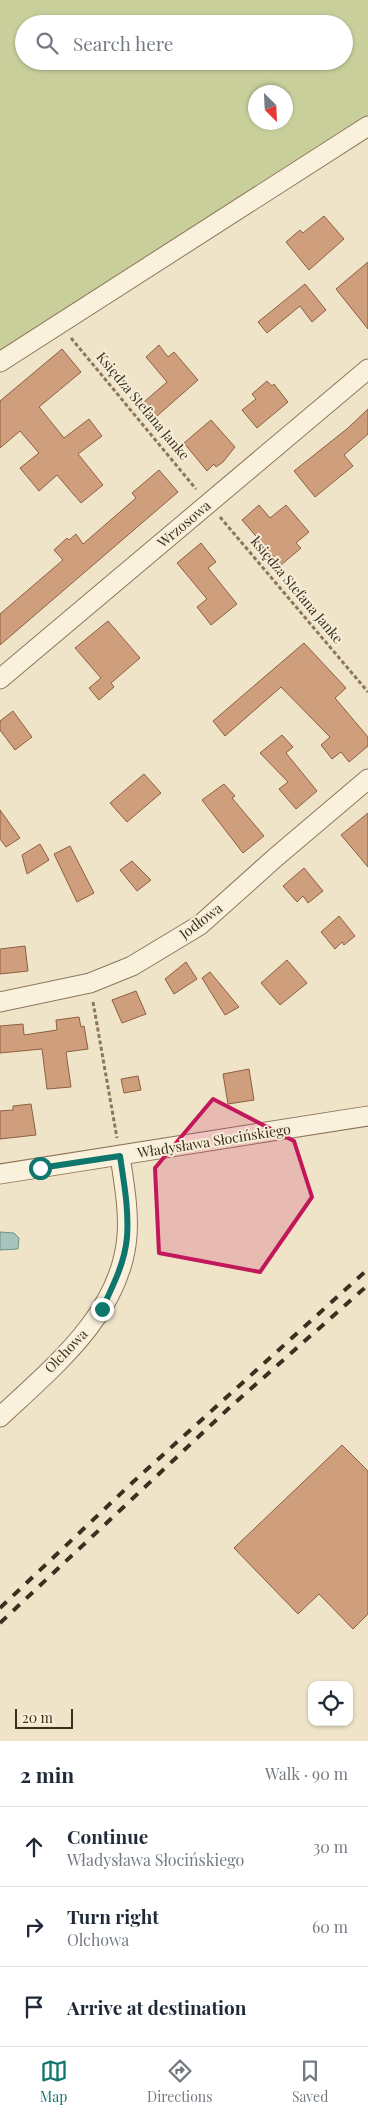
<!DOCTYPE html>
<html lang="en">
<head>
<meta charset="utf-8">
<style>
	:root { --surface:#fff; --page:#f6f6f7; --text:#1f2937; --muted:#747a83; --line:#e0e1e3; --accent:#0f766e }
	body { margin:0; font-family:"Playfair Display",serif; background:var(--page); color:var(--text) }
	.controls { position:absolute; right:15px; bottom:15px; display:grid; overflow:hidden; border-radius:10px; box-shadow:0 1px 4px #0004 }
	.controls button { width:45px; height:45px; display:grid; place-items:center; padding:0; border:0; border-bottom:1px solid var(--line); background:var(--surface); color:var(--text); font:25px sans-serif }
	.compass { position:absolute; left:248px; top:85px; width:45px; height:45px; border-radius:50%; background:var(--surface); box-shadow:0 1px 4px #0004; rotate:156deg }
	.scale { position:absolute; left:15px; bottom:12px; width:58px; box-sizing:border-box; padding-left:5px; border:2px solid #3d2e20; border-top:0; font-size:14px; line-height:18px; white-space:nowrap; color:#3d2e20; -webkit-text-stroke:4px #f7eed8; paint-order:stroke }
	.stop { position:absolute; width:15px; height:15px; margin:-11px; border:4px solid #0f766e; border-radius:50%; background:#fff }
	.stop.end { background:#0f766e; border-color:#fff; box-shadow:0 1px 5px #0008 }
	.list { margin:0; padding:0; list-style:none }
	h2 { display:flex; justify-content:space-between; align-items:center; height:65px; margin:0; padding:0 20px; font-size:21px }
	h2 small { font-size:16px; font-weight:400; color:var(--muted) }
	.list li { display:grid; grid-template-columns:32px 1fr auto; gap:15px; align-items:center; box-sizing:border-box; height:80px; padding:0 20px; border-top:1px solid var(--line) }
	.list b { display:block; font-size:19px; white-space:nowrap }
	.list p { margin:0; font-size:16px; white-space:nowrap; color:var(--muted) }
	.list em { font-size:16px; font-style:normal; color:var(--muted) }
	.icon { flex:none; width:28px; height:28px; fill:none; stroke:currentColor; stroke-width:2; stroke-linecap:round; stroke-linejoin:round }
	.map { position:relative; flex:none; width:368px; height:1741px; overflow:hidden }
	.search { position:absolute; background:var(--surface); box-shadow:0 1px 4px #0004; left:15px; right:15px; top:15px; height:55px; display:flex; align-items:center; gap:12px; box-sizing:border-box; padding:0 18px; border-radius:28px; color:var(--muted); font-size:19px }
	.sheet { height:305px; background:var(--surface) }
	nav { display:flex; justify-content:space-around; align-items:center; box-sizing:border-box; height:70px; border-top:1px solid var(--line); background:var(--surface); font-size:14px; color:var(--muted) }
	nav a { display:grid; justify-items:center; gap:2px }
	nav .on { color:var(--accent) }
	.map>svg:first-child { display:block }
</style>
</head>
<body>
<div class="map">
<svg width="368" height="1741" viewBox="0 0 368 1741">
	<rect width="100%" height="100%" fill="#f0e4c8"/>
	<path fill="#c9cf9b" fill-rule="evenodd" d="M0,0H368V134L0,366ZM24,24H344V61H24ZM255,92H286V122H255Z"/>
	<polygon fill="#a9c4bc" stroke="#6f938a" points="0,1232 14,1233 19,1238 18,1249 0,1250"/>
	<g fill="#cf9f7d" stroke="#8d5f41">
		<polygon points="324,216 344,239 309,270 286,242 300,230 303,233"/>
		<polygon points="368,262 368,329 336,289"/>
		<polygon points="305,284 326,310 312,322 300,306 267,333 258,322"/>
		<polygon points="159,345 168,357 174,352 198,380 149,423 137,408 167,382 146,357"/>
		<polygon points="62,349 81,372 39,407 64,438 89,419 102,436 78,454 103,485 81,503 57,475 39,491 20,468 39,453 20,431 0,448 0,401"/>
		<polygon points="267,381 272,386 274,384 288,402 257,428 242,410 256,399 252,394"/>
		<polygon points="368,409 368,434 344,455 353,466 315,497 294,471 348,428"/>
		<polygon points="211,420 235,447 223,462 216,467 214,464 207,471 184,443"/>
		<polygon points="159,470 178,492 0,645 0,614 63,560 54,550 67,538 69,540 76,534 83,544 136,498 132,493"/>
		<polygon points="259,505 270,518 286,505 309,532 296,543 301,548 281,565 242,520"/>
		<polygon points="201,543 216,562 208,568 237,604 211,625 197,607 207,599 177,563"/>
		<polygon points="108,621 140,658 111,683 114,687 99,700 89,688 101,678 75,648"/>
		<polygon points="304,643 346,688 335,698 368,737 368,746 349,762 341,752 332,759 321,745 330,737 281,687 225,736 213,721"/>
		<polygon points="13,711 32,737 15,750 0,730 0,721"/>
		<polygon points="282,735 293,747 286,753 317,791 296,809 279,789 288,782 260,753"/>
		<polygon points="144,774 161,793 127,822 110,803"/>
		<polygon points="224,784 235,796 232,798 264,836 243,853 202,800"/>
		<polygon points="0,810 20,838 6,847 0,839"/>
		<polygon points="368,813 368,867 341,835"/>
		<polygon points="40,844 49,860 27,874 22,855"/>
		<polygon points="70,846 94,893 77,902 54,854"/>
		<polygon points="132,861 151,880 137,891 120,870"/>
		<polygon points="304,868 323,891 308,903 303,896 297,902 283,886"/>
		<polygon points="339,916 355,936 344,945 342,942 335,949 321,932"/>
		<polygon points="25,946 28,971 0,974 0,949"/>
		<polygon points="287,960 307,983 280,1005 261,983"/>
		<polygon points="186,962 197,979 174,994 165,979"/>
		<polygon points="210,972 239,1007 225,1015 202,978"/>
		<polygon points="136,991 146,1014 122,1023 112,1000"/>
		<polygon points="79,1017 81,1027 84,1026 88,1049 66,1052 71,1087 47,1089 42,1049 0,1053 0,1026 23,1024 24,1035 57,1030 56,1020"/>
		<polygon points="249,1069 254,1100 228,1104 223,1074"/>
		<polygon points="138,1076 141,1090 124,1093 121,1079"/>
		<polygon points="31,1104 36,1135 0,1139 0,1111 13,1110 13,1106"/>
		<polygon points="342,1445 368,1471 368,1614 353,1629 319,1594 298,1614 234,1548"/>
	</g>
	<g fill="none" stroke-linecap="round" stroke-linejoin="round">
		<defs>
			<g id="minor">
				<polyline points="0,362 368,126"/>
				<polyline points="0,679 368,369"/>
				<polyline points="0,1002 90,983 132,966 200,925 276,857 368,779"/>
				<polyline points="0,1174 368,1116"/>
				<path d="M0,1417C52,1368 121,1314 127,1236C129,1210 124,1183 120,1156"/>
			</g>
		</defs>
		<use href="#minor" stroke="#8d765c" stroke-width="21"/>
		<g stroke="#8d765c" stroke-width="3" stroke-dasharray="4 2.5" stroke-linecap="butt">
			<polyline points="71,338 196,489"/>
			<polyline points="220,517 368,692"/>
			<polyline points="93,1002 117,1138"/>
		</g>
		<use href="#minor" stroke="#faf1dc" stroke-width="19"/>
		<g stroke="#3d2e20" stroke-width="4" stroke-dasharray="9 9" stroke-linecap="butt">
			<polyline points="0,1608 133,1482 368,1269"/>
			<polyline points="0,1623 228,1409 368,1285"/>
		</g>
	</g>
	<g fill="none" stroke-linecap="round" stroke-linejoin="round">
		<path stroke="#0f766e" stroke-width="6" d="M40,1168L120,1156C124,1183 129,1210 127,1237C125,1262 113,1286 102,1309"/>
	</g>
	<path fill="#c2185b" fill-opacity="0.2" stroke="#c2185b" stroke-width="4" stroke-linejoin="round" d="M213,1099L294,1141L312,1197L260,1272L159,1253L155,1168Z"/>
	<g text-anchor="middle" stroke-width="4" stroke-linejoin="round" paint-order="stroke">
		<g font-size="14" fill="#3d2e20" stroke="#f7eed8">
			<text transform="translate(143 406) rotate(50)" y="5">Księdza Stefana Janke</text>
			<text transform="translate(184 524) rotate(-40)" y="5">Wrzosowa</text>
			<text transform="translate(297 590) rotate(50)" y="5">księdza Stefana Janke</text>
			<text transform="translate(201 921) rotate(-37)" y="5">Jodłowa</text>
			<text transform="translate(214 1141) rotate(-9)" y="5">Władysława Słocińskiego</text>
			<text transform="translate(66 1351) rotate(-46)" y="5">Olchowa</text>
		</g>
	</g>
</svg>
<div class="controls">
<button><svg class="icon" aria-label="locate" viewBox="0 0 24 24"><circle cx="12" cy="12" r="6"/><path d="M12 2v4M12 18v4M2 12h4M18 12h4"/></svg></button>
</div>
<svg class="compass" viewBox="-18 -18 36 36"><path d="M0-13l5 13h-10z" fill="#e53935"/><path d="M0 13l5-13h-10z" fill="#747a83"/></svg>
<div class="scale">20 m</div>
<div class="stop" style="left:40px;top:1168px"></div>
<div class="stop end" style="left:102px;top:1309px"></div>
<div class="search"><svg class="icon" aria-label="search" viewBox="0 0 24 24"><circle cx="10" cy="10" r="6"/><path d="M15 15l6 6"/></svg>Search here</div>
</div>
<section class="sheet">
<h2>2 min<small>Walk · 90 m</small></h2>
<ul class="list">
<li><svg class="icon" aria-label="ahead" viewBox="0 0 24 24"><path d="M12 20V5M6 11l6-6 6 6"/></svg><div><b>Continue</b><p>Władysława Słocińskiego</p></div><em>30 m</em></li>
<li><svg class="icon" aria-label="right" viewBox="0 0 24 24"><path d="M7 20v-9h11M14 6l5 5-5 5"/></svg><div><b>Turn right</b><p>Olchowa</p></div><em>60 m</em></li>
<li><svg class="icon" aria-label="arrive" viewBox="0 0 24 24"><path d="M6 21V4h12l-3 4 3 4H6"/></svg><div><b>Arrive at destination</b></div></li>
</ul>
</section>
<nav>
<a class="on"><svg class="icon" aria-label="map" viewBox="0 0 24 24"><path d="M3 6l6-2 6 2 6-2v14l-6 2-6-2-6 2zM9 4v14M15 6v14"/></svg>Map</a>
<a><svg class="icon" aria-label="directions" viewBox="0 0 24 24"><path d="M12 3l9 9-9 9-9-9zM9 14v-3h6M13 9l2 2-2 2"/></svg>Directions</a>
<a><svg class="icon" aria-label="saved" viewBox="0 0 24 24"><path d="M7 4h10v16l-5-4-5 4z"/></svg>Saved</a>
</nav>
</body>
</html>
